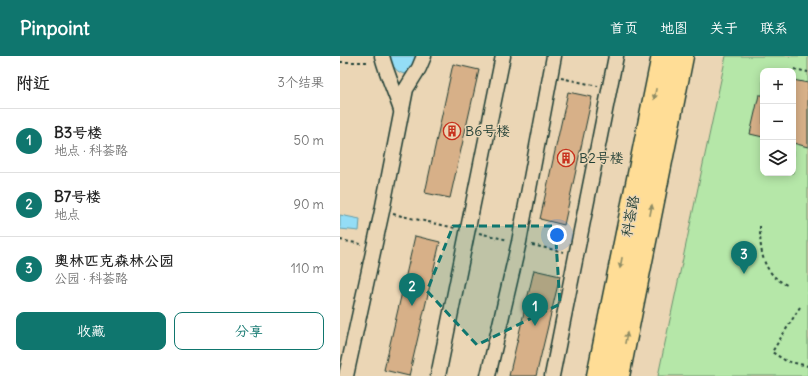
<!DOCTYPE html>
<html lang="zh">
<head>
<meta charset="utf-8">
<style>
	:root { --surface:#fff; --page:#f2f2f2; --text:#222; --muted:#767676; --line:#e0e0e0; --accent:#0f766e }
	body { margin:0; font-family:Delius,"LXGW WenKai TC",sans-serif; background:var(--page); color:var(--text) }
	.controls { position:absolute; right:12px; top:12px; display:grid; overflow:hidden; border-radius:8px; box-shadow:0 2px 10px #0003 }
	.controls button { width:36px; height:36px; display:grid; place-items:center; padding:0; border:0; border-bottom:1px solid var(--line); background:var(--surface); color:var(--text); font:20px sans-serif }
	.you { position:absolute; left:217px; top:179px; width:14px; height:14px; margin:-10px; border:3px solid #fff; border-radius:50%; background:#1a73e8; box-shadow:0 0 0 6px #1a73e833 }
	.badge { display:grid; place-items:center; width:26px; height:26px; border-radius:50%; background:var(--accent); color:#fff; font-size:13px; font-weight:700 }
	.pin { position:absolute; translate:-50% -33px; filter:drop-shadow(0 1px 2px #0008) }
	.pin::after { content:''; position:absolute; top:21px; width:14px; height:12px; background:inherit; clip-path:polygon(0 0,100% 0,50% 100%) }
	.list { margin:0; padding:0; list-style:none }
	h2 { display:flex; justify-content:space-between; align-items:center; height:52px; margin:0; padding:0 16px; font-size:17px }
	h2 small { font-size:13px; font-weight:400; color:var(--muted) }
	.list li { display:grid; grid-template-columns:26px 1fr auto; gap:12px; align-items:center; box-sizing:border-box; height:64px; padding:0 16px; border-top:1px solid var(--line) }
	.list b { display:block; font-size:15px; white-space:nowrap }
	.list p { margin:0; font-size:13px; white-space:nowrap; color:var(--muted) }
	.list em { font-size:13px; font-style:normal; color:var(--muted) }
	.actions { display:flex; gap:8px; padding:12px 16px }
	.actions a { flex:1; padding:9px 0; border:1px solid var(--accent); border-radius:8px; text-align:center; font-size:14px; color:var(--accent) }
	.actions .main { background:var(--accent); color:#fff }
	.icon { flex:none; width:22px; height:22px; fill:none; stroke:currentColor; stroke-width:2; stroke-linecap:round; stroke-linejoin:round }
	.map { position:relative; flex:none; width:468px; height:320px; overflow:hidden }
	header { display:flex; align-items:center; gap:24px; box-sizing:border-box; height:56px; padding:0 20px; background:var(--accent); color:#fff }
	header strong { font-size:19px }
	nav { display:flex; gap:22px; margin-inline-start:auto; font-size:14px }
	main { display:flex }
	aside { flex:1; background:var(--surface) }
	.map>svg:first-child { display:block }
</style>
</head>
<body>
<header>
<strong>Pinpoint</strong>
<nav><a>首页</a><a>地图</a><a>关于</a><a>联系</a></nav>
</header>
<main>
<aside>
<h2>附近<small>3个结果</small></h2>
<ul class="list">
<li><span class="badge">1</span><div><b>B3号楼</b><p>地点 · 科荟路</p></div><em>50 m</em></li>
<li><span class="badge">2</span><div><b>B7号楼</b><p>地点</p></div><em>90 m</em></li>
<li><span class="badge">3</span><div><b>奥林匹克森林公园</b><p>公园 · 科荟路</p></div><em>110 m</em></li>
</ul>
<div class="actions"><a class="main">收藏</a><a>分享</a></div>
</aside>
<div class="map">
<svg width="468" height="320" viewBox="0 0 468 320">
	<rect width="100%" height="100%" fill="#ebd6b5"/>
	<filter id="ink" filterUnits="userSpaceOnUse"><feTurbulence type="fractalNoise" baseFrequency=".025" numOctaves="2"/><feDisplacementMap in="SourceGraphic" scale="8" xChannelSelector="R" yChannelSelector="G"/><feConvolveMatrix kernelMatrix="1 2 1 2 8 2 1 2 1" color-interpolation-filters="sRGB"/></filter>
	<g filter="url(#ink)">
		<path fill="#b5e7a8" stroke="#6a926e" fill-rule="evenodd" d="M386,0H468V320H318ZM423,15H453V117H423Z"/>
		<g fill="#94ddf6" stroke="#659da8">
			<path d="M50,0H78L68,18C58,19 50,9 50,0Z"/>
			<polygon points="0,159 20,163 19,175 0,173"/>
		</g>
		<g fill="#d7b088" stroke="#1f3d34">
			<polygon points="113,8 139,14 110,142 85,137"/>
			<polygon points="453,24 468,27 468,91 453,87"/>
			<polygon points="228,36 252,41 224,169 200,163"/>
			<polygon points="419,39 423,39 423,81 410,78"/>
			<polygon points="75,180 100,186 69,320 44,314"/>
			<polygon points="194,214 220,220 196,320 169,320"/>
		</g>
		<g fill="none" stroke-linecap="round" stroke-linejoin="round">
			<defs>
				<g id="street">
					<path d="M42,0C47,19 55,36 61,54"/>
					<polyline points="6,320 42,155 66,33 79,12 84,0"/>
					<polyline points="98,320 163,0"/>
					<polyline points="148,320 179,186 214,0"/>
					<polyline points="212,320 276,0"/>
				</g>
				<g id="primary">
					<polyline points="258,320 323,0"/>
					<polyline points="278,320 342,0"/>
				</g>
			</defs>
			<use href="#street" stroke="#1f3d34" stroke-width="17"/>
			<use href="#primary" stroke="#1f3d34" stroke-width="25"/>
			<g stroke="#1f3d34" stroke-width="2" stroke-dasharray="3 3" stroke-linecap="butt">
				<polyline points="0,6 30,6"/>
				<polyline points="454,13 468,16"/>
				<polyline points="221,22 258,30"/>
				<polyline points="53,158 115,172"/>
				<path d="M420,170C420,196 422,218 449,230"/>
				<polyline points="139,177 168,184"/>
				<polyline points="0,184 21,188"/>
				<polyline points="192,189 224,196"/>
				<polyline points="460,251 432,296 446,305 468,310"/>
			</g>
			<use href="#street" stroke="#ebd6b5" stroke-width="14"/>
			<use href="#primary" stroke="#ffdd96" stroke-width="22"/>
		</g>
		<defs><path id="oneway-solid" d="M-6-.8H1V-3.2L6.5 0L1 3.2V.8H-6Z"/></defs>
		<g fill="#8f8d65">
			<use href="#oneway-solid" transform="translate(315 38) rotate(101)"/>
			<use href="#oneway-solid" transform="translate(311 154) rotate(-79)"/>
			<use href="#oneway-solid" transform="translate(281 207) rotate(101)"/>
			<use href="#oneway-solid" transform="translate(286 282) rotate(-79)"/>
		</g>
	</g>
	<path fill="#0f766e" fill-opacity="0.2" stroke="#0f766e" stroke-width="3" stroke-dasharray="8 5" stroke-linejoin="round" d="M113,170H215L220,248L137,289L87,235Z"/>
	<defs>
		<symbol id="building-ring" viewBox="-11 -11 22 22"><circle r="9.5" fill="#ebd6b5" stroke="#c8321e" stroke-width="1.5"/><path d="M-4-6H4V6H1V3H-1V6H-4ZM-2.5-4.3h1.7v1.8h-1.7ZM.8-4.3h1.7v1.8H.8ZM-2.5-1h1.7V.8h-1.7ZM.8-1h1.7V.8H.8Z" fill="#c8321e"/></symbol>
	</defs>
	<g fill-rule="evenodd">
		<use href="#building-ring" x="102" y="65" width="20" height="20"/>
		<use href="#building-ring" x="216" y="92" width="20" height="20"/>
	</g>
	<g text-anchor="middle" stroke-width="3" stroke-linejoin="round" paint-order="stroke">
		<g font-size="14" fill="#1f3d34" stroke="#ebd6b5" text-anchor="start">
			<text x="125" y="80">B6号楼</text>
			<text x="239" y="107">B2号楼</text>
		</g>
		<g font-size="14" fill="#1f3d34" stroke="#ebd6b5">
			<text transform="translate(290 160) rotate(-79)" y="5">科荟路</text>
		</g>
	</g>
</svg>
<div class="controls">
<button>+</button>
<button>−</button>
<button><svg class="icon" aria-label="layers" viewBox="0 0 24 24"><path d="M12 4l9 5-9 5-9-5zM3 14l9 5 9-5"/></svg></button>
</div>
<div class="you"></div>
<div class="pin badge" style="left:195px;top:270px">1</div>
<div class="pin badge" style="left:72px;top:250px">2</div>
<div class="pin badge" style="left:404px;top:218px">3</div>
</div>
</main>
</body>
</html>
